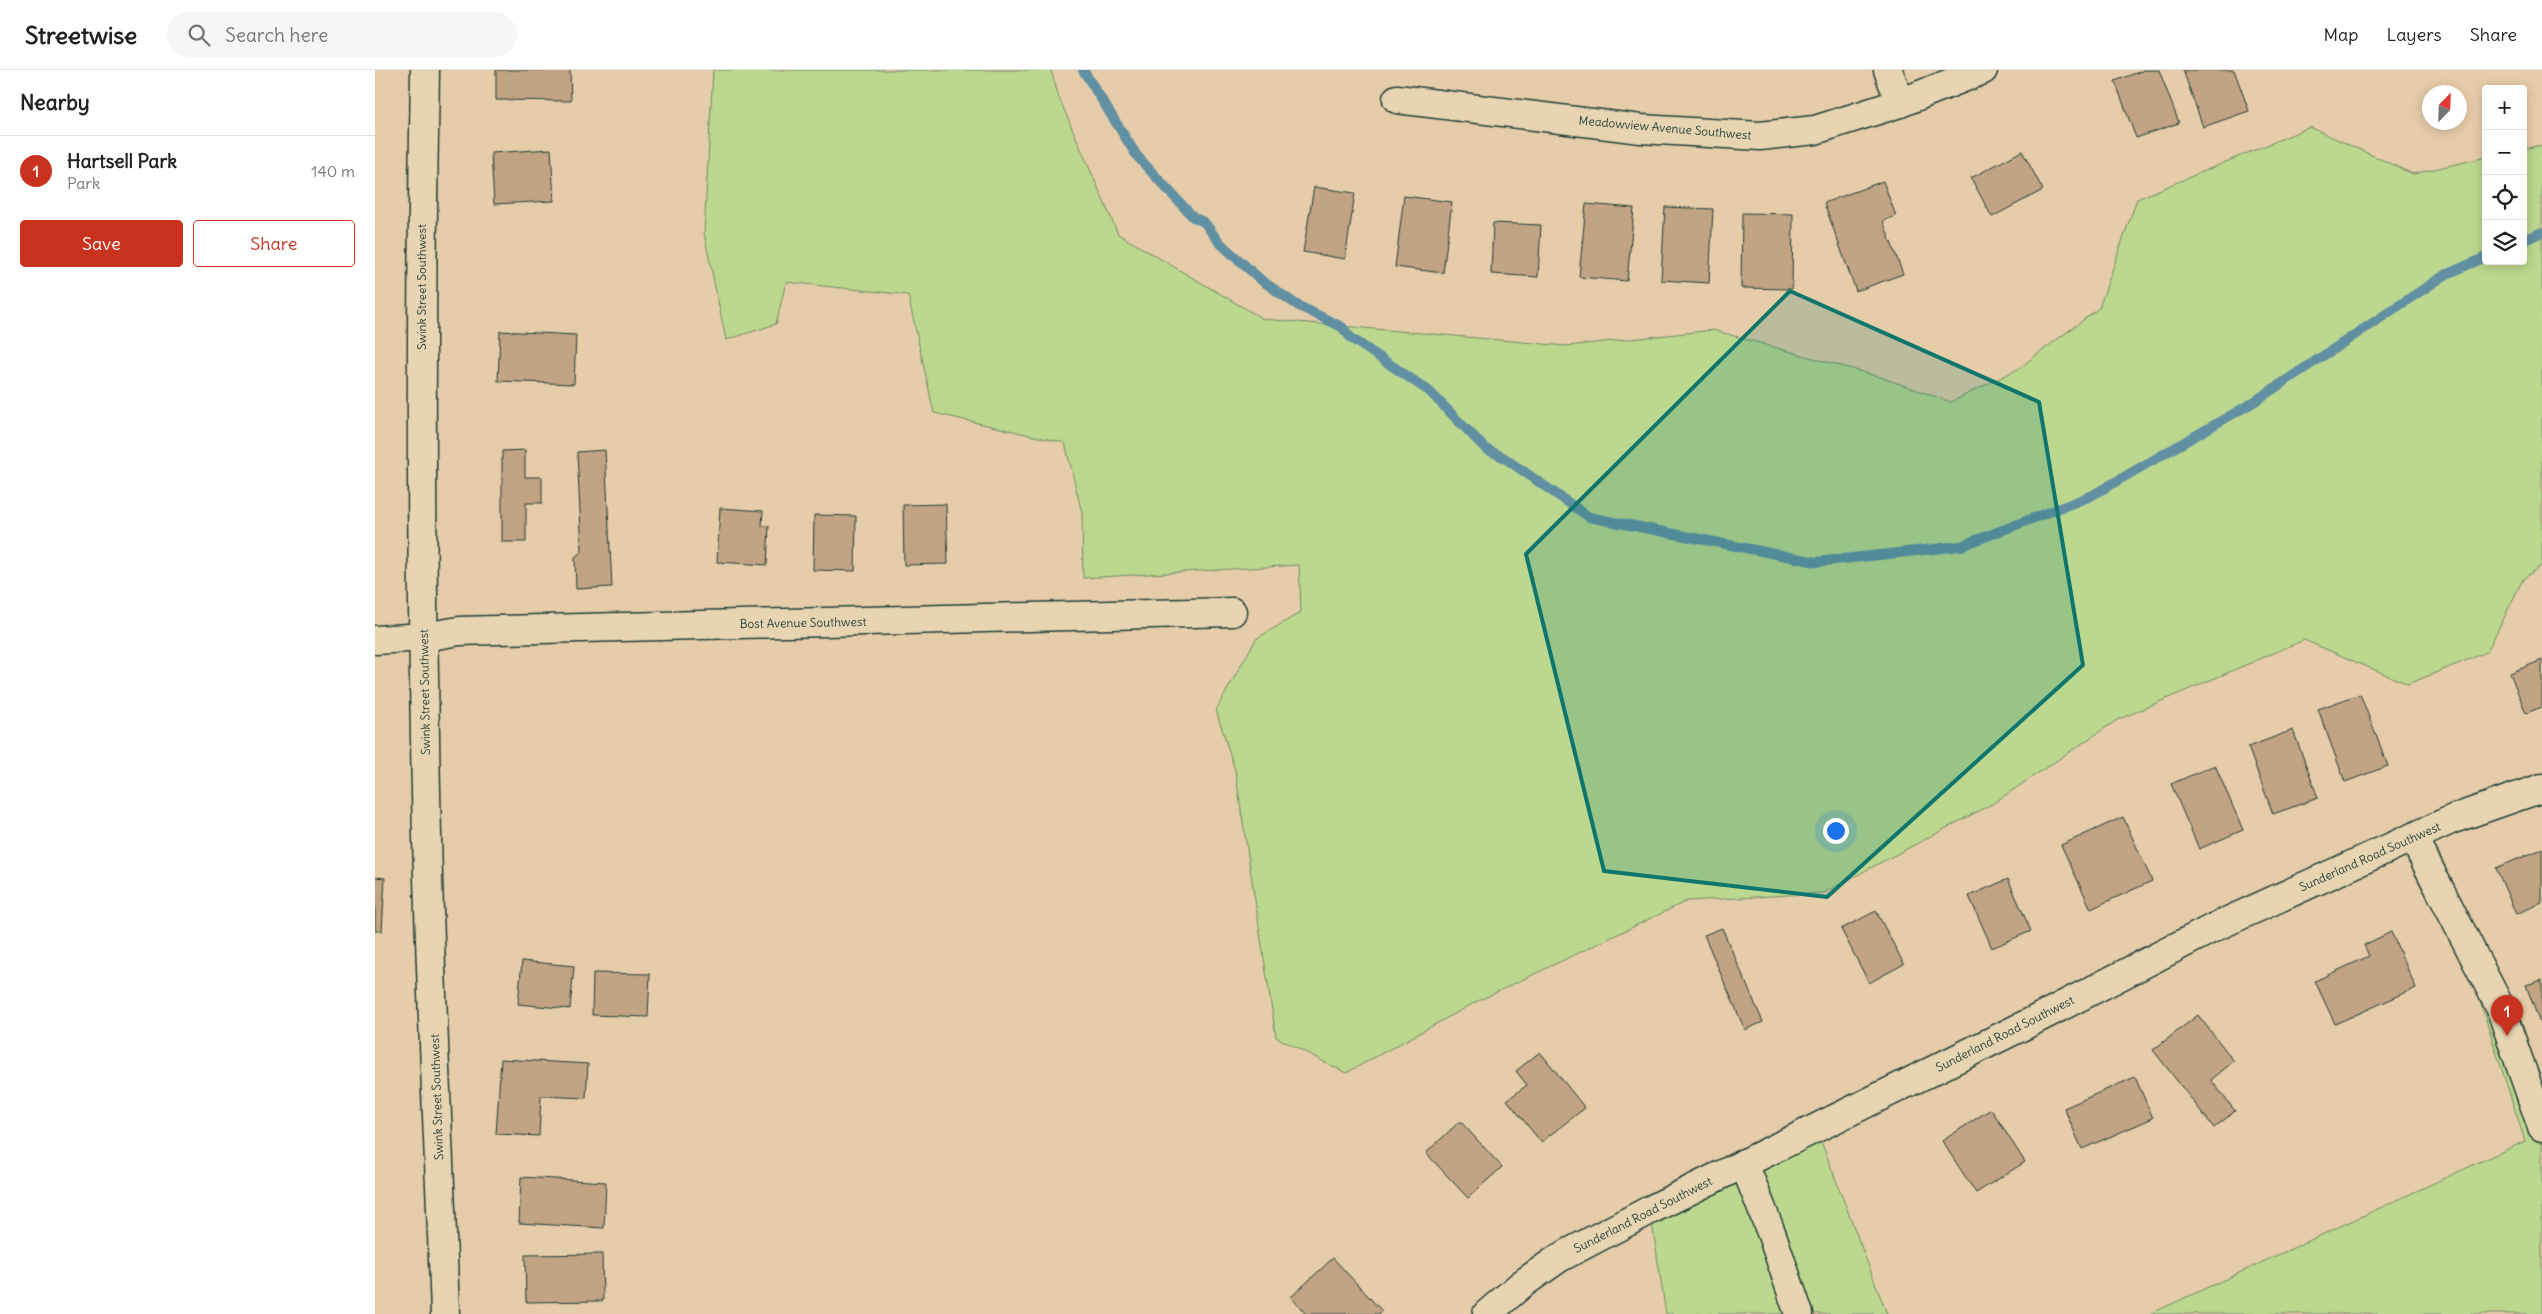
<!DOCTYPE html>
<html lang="en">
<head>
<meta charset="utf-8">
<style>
	:root { --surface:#fff; --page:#f6f6f6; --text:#202124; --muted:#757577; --line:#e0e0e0; --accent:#c8321e }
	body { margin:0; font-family:Delius,sans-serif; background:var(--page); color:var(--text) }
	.controls { position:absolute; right:15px; top:15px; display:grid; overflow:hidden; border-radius:5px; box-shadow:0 2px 12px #0003 }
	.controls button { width:45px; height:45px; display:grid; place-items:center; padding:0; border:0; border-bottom:1px solid var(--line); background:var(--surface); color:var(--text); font:25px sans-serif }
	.compass { position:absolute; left:2047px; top:15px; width:45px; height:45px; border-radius:50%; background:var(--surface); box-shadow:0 2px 12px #0003; rotate:23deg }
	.you { position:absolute; left:1460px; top:760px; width:18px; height:18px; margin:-12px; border:4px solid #fff; border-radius:50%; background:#1a73e8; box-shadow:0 0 0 8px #1a73e833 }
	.badge { display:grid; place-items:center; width:32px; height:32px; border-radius:50%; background:var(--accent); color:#fff; font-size:16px; font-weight:700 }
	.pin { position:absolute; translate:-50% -41px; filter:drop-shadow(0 1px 2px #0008) }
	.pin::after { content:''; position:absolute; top:26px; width:18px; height:15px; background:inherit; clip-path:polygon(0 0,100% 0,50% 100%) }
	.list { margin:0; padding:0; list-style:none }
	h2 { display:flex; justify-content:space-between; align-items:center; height:65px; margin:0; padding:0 20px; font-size:21px }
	h2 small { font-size:16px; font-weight:400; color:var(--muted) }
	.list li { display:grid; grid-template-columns:32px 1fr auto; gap:15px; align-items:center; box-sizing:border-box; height:70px; padding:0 20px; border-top:1px solid var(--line) }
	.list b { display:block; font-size:19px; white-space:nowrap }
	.list p { margin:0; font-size:16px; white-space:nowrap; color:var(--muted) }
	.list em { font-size:16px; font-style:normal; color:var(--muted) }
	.actions { display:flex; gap:10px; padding:15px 20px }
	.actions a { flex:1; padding:11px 0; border:1px solid var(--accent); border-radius:5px; text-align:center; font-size:18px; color:var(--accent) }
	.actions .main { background:var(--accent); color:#fff }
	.icon { flex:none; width:28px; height:28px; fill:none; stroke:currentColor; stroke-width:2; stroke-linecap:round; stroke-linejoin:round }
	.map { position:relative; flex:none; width:2167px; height:1244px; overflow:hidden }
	header { display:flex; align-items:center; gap:30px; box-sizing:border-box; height:70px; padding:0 25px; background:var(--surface); border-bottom:1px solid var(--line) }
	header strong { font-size:24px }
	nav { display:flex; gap:28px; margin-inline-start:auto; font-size:18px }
	.search { width:350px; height:45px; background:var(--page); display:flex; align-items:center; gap:12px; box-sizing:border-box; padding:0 18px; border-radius:28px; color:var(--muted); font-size:19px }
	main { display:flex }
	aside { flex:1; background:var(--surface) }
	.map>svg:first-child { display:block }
</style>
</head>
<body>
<header>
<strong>Streetwise</strong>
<div class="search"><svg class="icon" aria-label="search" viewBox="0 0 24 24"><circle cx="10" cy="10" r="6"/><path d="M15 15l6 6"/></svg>Search here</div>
<nav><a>Map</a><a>Layers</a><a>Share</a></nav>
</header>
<main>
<aside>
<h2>Nearby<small></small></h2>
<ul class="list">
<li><span class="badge">1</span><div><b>Hartsell Park</b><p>Park</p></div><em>140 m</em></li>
</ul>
<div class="actions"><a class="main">Save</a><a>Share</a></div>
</aside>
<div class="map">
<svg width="2167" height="1244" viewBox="0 0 2167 1244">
	<rect width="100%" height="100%" fill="#e6cda9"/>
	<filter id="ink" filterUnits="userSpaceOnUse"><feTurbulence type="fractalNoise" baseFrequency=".02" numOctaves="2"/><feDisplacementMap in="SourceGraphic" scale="10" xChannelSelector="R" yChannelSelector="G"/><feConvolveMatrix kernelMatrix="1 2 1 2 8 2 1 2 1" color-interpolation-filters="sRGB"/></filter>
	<g filter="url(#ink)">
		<g fill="#bcd88f" stroke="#6e8a62">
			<polygon points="338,0 676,0 684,28 743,164 888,249 1192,276 1338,260 1502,306 1576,332 1643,299 1724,238 1762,129 1935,57 2038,104 2111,87 2111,191 2148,191 2148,79 2167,75 2167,495 2148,509 2112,582 2033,614 1929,570 1742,650 1617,734 1448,823 1312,831 1103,931 971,1003 901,967 860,700 841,640 881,569 926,542 924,495 708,508 707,443 690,373 559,343 533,225 411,212 401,254 351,270 329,163"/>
			<polygon points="2059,773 2129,919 2167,1014 2167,1244 1775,1244 2150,1071 2101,919 2030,786"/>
			<polygon points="1446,1071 1512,1244 1291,1244 1275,1140"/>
		</g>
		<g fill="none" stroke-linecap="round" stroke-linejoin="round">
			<g stroke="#6290a3" stroke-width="10">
				<polyline points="708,0 762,86 818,147 829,152 844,172 886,210 922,235 967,257 976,268 1054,321 1111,379 1128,387 1214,447 1441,492 1586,476 1716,426 1877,333 2070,205 2111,187"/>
				<polyline points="2148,171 2167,162"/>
			</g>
		</g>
		<g fill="#c0a483" stroke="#1f3d34">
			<polygon points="121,0 195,0 196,31 121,30"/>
			<polygon points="1769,0 1784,0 1804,53 1761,68 1740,11"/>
			<polygon points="1808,0 1859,0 1874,41 1828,57"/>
			<polygon points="176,79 179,131 119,134 116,83"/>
			<polygon points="1647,81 1668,120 1617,147 1596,108"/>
			<polygon points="1508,111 1521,146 1508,151 1528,204 1481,221 1449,133"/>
			<polygon points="939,117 980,123 970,189 928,182"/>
			<polygon points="1029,126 1077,132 1068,203 1020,197"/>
			<polygon points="1211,134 1259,138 1252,211 1204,207"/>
			<polygon points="1290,137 1338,139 1334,213 1286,210"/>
			<polygon points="1367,143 1418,144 1417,219 1366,218"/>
			<polygon points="1118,153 1166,155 1163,207 1116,204"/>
			<polygon points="125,261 201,265 199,314 123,311"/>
			<polygon points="150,380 150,407 167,407 167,433 151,433 151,472 127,472 127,381"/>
			<polygon points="230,380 237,517 201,519 200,487 207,481 202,382"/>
			<polygon points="571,434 573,494 529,495 528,435"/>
			<polygon points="345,438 388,441 387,456 394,456 392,495 342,492"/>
			<polygon points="439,445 481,446 480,501 438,500"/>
			<polygon points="2167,590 2167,637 2151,643 2135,603"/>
			<polygon points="1985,624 2013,696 1970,712 1943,639"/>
			<polygon points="1918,660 1943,728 1898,744 1873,677"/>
			<polygon points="1840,695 1868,760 1824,779 1796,714"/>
			<polygon points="1748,747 1777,811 1716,839 1686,775"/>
			<polygon points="2167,779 2167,833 2141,844 2121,798"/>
			<polygon points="0,807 10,808 7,861 0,861"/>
			<polygon points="1633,809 1656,861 1617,878 1594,826"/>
			<polygon points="1501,841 1529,894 1494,913 1466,859"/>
			<polygon points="1347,858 1388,952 1370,960 1329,865"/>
			<polygon points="2016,862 2041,918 1960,954 1940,911 1994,886 1989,875"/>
			<polygon points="147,891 199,896 195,939 143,934"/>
			<polygon points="218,903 275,904 273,947 217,945"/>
			<polygon points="2167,910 2167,959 2151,915"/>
			<polygon points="1823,945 1859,991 1836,1010 1860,1041 1839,1058 1778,980"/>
			<polygon points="1165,982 1210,1038 1166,1072 1132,1030 1152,1015 1141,1001"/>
			<polygon points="126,989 213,994 211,1028 166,1026 164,1066 121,1064"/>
			<polygon points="1760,1007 1778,1048 1707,1079 1689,1038"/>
			<polygon points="1616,1039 1650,1092 1601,1123 1567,1071"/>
			<polygon points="1085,1051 1127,1097 1093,1128 1051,1083"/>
			<polygon points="146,1107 231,1112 229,1158 144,1153"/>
			<polygon points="227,1184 228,1231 151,1232 150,1185"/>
			<polygon points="958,1188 1007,1241 1004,1244 931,1244 916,1227"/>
		</g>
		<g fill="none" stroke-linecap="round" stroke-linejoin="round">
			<defs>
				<g id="minor">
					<path d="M50,0C45,269 46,538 53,807C57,952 65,1098 70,1244"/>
					<polyline points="1513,0 1525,33"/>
					<polyline points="1022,29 1266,59 1385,66 1440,60 1525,33 1608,0"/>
					<polyline points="0,570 49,567 84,561 857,542"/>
					<polyline points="2038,767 2125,937 2167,1057"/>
					<polyline points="1369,1093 1397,1165 1424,1244"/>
					<polyline points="1112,1244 1147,1214 1184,1188 1275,1140 1652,954 1842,856 2078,749 2167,718"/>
				</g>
			</defs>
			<use href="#minor" stroke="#1f3d34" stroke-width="31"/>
			<use href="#minor" stroke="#e7d5b2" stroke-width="28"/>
		</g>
	</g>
	<path fill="#0f766e" fill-opacity="0.2" stroke="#0f766e" stroke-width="4" stroke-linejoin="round" d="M1415,221L1664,332L1708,595L1452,827L1229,801L1151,484Z"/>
	<g text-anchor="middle" stroke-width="4" stroke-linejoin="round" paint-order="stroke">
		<g font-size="12" fill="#1f3d34" stroke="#e7d5b2">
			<text transform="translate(1290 58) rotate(5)" y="4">Meadowview Avenue Southwest</text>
			<text transform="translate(47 217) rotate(-90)" y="4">Swink Street Southwest</text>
			<text transform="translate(428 553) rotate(-1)" y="4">Bost Avenue Southwest</text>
			<text transform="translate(50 622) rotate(-91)" y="4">Swink Street Southwest</text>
			<text transform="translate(1995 787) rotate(-24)" y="4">Sunderland Road Southwest</text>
			<text transform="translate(1630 964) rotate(-27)" y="4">Sunderland Road Southwest</text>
			<text transform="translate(62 1027) rotate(-92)" y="4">Swink Street Southwest</text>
			<text transform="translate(1268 1145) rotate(-27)" y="4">Sunderland Road Southwest</text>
		</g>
	</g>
</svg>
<div class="controls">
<button>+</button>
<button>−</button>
<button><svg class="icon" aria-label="locate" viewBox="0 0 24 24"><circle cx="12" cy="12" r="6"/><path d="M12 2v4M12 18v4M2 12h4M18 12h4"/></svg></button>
<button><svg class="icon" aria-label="layers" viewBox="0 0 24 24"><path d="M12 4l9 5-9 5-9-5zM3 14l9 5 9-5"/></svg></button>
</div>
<svg class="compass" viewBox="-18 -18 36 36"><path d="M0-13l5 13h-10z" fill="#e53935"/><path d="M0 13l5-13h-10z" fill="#757577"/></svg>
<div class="you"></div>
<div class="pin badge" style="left:2132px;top:966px">1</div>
</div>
</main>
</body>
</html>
